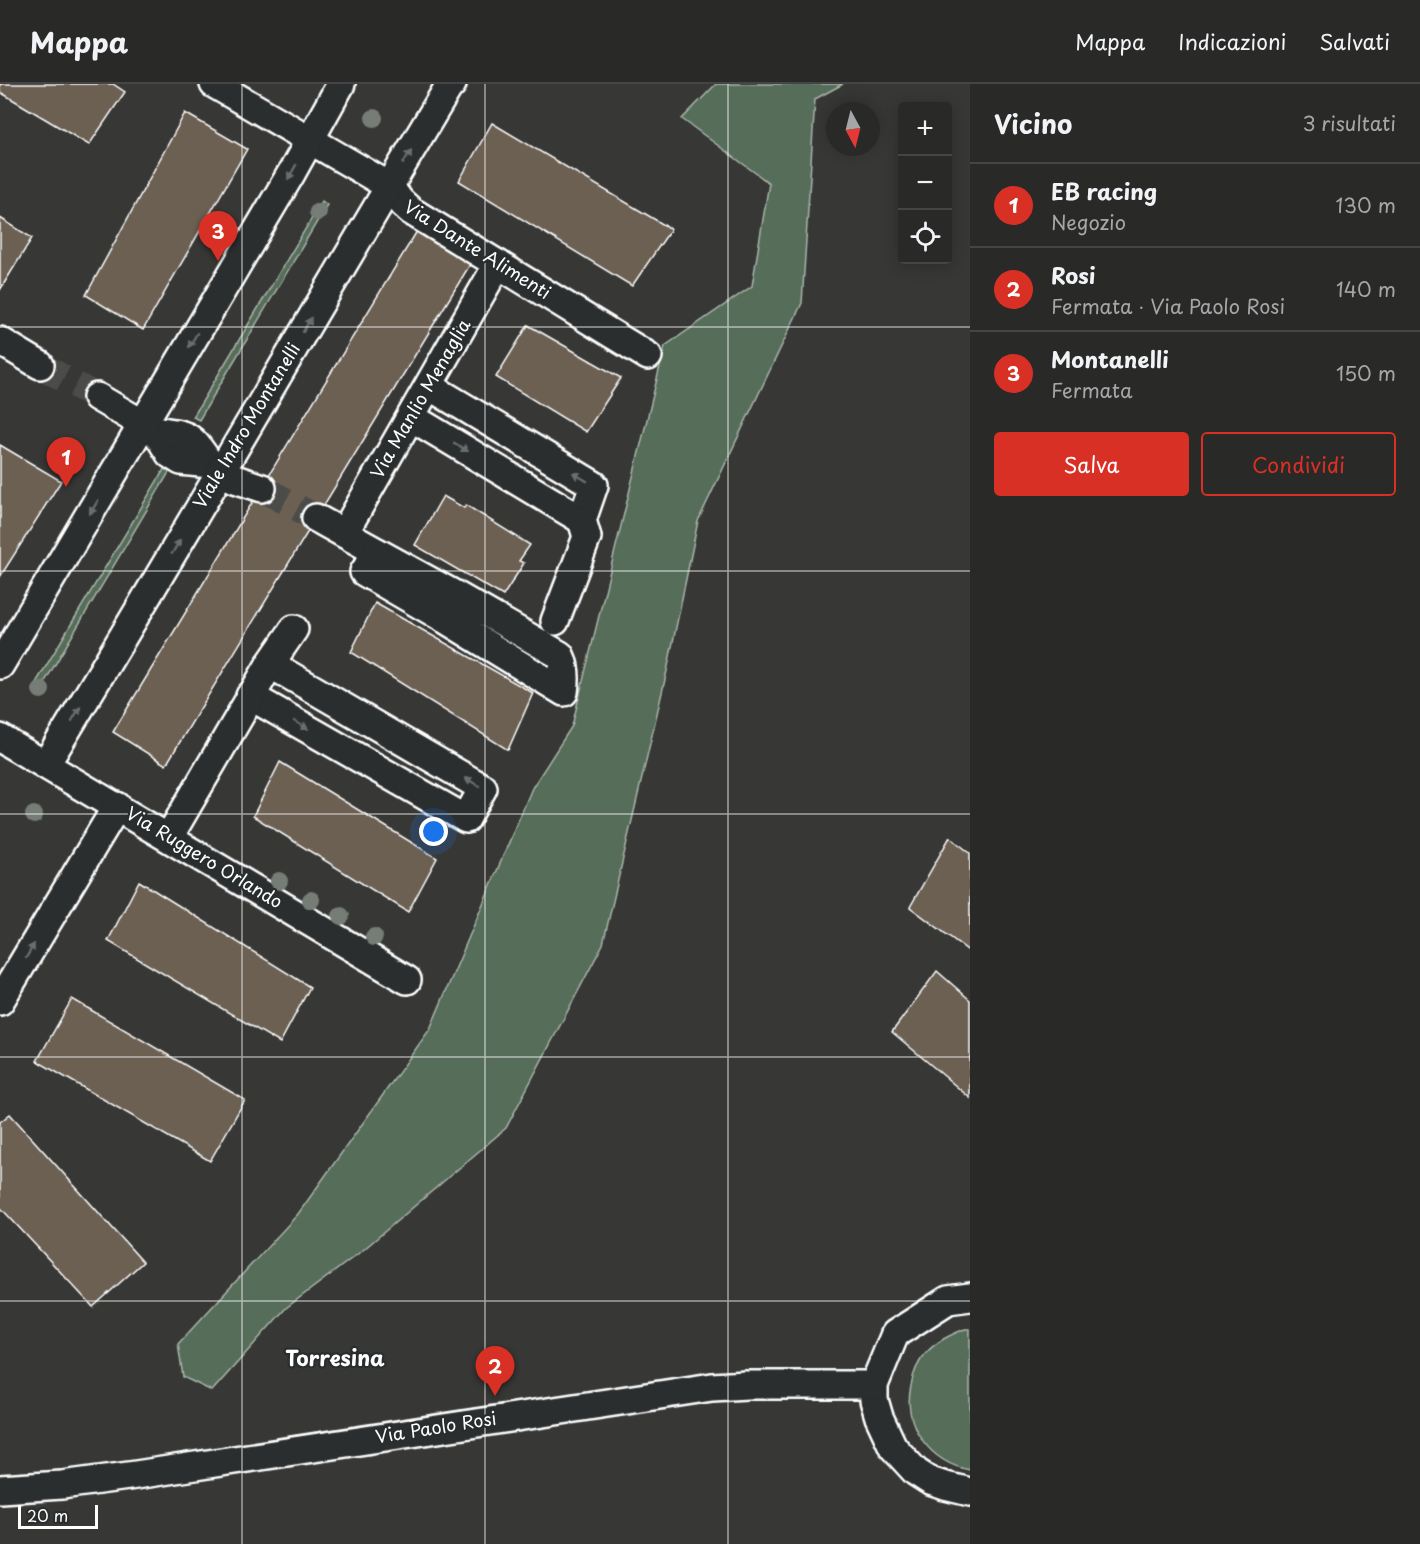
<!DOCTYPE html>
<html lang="it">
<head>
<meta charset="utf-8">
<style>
	:root { --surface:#292928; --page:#353534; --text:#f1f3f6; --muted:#a5a6a8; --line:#454545; --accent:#d93025 }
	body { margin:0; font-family:"Playpen Sans",sans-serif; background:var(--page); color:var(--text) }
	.controls { position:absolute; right:18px; top:18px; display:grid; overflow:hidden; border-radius:6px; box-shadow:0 3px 15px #0003 }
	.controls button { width:54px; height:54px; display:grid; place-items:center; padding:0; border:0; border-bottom:2px solid var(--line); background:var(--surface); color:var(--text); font:30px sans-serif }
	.compass { position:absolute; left:826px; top:18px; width:54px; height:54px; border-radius:50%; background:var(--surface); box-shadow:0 3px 15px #0003; rotate:173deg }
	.scale { position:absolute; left:18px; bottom:15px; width:80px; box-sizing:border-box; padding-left:6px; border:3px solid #fff; border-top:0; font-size:16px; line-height:21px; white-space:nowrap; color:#fff; -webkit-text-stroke:4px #2a2d2e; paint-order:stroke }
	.you { position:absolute; left:434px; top:748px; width:21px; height:21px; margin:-15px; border:4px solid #fff; border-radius:50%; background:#1a73e8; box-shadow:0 0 0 9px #1a73e833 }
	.badge { display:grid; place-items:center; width:39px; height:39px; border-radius:50%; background:var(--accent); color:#fff; font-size:20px; font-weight:700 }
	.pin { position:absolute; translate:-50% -50px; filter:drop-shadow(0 2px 3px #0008) }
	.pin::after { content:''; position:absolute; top:32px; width:21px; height:18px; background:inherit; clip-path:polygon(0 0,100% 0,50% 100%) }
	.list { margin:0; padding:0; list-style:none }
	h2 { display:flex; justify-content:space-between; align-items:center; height:78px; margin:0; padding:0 24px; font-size:26px }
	h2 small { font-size:20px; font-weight:400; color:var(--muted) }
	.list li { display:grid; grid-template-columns:39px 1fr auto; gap:18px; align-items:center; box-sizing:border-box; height:84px; padding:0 24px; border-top:2px solid var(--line) }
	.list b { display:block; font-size:22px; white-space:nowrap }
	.list p { margin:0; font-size:20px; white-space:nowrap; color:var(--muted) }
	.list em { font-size:20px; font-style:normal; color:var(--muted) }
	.actions { display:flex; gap:12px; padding:18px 24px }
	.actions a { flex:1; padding:14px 0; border:2px solid var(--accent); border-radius:6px; text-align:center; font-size:21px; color:var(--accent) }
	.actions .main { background:var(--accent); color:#fff }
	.icon { flex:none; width:33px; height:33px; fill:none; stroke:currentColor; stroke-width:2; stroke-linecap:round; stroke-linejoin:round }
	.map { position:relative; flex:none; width:970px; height:1460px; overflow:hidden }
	header { display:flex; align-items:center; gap:36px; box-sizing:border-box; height:84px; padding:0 30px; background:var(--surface); border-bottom:2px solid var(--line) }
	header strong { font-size:28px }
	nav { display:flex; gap:33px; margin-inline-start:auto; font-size:21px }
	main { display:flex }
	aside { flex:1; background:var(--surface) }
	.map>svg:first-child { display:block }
</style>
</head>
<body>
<header>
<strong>Mappa</strong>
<nav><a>Mappa</a><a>Indicazioni</a><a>Salvati</a></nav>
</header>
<main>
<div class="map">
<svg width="970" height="1460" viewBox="0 0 970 1460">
	<rect width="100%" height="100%" fill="#373735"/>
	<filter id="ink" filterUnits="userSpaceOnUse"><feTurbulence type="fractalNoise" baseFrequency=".0167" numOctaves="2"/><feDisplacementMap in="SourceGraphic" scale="12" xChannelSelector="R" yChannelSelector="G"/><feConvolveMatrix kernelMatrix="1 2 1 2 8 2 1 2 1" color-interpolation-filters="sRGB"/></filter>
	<g filter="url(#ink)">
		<g fill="#566d5a" stroke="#aab6ac" stroke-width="1.5">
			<polygon points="716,0 843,0 815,15 802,219 698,437 667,587 603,860 506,1044 363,1166 286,1224 212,1307 183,1293 178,1260 298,1130 430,945 532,704 572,642 665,262 752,202 769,99 682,35"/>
			<polygon points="322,117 327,121 199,336 193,333"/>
			<polygon points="166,382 171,385 40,606 34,602"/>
			<path d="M965,1245H970V1386C931,1379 902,1342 911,1302C913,1290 918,1278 926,1269C937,1257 950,1251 965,1245Z"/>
		</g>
		<g fill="#6c6053" stroke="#fff" stroke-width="1.5">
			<polygon points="0,0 113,0 125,8 89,61 0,8"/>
			<polygon points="185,29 247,65 143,246 86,211"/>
			<polygon points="492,39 671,145 632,202 459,97"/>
			<polygon points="0,134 32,154 0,206"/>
			<polygon points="417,147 471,179 166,681 113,648"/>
			<polygon points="528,241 621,294 586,348 496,293"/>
			<polygon points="0,361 61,397 0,493"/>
			<polygon points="443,412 464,424 466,421 530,461 519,477 524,479 503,512 415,461"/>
			<polygon points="375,519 533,609 508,666 351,568"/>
			<polygon points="280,678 437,774 408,828 253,732"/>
			<polygon points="950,753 970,769 970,868 910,823"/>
			<polygon points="139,797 310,903 280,959 108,857"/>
			<polygon points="937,887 970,916 970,1014 892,948"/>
			<polygon points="72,915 245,1016 210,1077 37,977"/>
			<polygon points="10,1030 143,1178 93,1223 0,1123 0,1038"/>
		</g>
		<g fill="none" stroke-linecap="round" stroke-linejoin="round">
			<g stroke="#4b4b49" stroke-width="27" stroke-dasharray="27 14" stroke-linecap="butt">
				<polyline points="40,281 97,313"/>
				<polyline points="262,404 316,434"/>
			</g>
			<defs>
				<g id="street">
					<polyline points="214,0 389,102 400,117 411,127 648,272"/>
					<polyline points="0,257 40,281"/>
					<polyline points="97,313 131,333"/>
					<polyline points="411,333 582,436 594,401 429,302"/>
					<polyline points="155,346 170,370 181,377 210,380"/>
					<path d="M155,346C191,351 190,351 210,380"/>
					<polyline points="235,395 262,404"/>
					<polyline points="316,434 377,468"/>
					<polyline points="344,449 498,180"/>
					<path d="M377,468L459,513L560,571C566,583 566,595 564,608L445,535L364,488Z"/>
					<polyline points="555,537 587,453 582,436"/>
					<polyline points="0,581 292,88 341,0"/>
					<polyline points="250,612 466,735 483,704 270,580"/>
					<polyline points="0,654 407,896"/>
					<path d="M46,680C183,456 313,229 448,4L452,0"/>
					<polyline points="169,753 270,580 294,545"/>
					<polyline points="0,917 117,722"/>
					<polyline points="970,1213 948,1216 895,1250 874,1301 874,1316 879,1333 893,1363 916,1388 930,1397 945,1402 970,1408"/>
					<polyline points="0,1405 62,1401 136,1391 712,1303 747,1301 874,1301"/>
				</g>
			</defs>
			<use href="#street" stroke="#fff" stroke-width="32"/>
			<use href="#street" stroke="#2a2d2e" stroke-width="27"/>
		</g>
		<g fill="#767d76">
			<circle cx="374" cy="34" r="9"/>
			<circle cx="318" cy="128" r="9"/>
			<circle cx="41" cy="606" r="9"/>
			<circle cx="34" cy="731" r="9"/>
			<circle cx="279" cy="797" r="9"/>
			<circle cx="311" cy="816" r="9"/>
			<circle cx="341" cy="832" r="9"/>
			<circle cx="374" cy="853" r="9"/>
		</g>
		<defs><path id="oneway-solid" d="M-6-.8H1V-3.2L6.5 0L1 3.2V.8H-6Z" transform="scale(1.5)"/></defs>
		<g fill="#6a6c6d">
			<use href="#oneway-solid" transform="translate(407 73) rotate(-59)"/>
			<use href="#oneway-solid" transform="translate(292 88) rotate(120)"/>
			<use href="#oneway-solid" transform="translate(307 241) rotate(-60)"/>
			<use href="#oneway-solid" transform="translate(193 256) rotate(121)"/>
			<use href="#oneway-solid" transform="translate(461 363) rotate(31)"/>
			<use href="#oneway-solid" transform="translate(580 393) rotate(-149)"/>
			<use href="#oneway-solid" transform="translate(94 423) rotate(121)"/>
			<use href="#oneway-solid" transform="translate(176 463) rotate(-59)"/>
			<use href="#oneway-solid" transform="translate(76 630) rotate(-59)"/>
			<use href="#oneway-solid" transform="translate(301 641) rotate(30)"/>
			<use href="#oneway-solid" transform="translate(472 698) rotate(-150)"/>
			<use href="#oneway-solid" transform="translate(30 867) rotate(-60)"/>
		</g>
	</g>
	<path fill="none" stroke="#fff" stroke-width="1.5" stroke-opacity="0.55" d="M242,0V1460M485,0V1460M728,0V1460M0,243H970M0,487H970M0,730H970M0,973H970M0,1217H970"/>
	<g text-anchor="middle" stroke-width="4.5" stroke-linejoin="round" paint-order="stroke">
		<g font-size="18" fill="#fff" stroke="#2a2d2e">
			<text transform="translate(477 166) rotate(32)" y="6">Via Dante Alimenti</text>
			<text transform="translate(421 315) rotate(-60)" y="6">Via Manlio Menaglia</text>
			<text transform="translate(247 342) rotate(-59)" y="6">Viale Indro Montanelli</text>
			<text transform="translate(204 774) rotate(31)" y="6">Via Ruggero Orlando</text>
			<text transform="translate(436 1344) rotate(-9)" y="6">Via Paolo Rosi</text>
		</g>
		<g font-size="21" font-weight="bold" fill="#fff" stroke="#2a2d2e">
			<text x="335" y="1282">Torresina</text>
		</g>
	</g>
</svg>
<div class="controls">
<button>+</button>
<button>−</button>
<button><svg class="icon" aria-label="locate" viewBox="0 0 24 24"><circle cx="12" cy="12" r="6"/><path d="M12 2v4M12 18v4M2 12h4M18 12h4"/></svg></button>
</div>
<svg class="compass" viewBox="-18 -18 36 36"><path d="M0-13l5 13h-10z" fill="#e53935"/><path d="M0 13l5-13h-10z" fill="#a5a6a8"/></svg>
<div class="scale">20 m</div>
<div class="you"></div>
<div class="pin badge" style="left:66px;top:403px">1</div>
<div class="pin badge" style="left:495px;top:1312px">2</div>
<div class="pin badge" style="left:218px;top:177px">3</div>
</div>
<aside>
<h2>Vicino<small>3 risultati</small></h2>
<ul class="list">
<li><span class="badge">1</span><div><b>EB racing</b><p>Negozio</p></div><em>130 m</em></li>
<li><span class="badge">2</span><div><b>Rosi</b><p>Fermata · Via Paolo Rosi</p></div><em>140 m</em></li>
<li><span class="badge">3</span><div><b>Montanelli</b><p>Fermata</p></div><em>150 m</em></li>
</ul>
<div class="actions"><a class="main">Salva</a><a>Condividi</a></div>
</aside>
</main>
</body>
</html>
